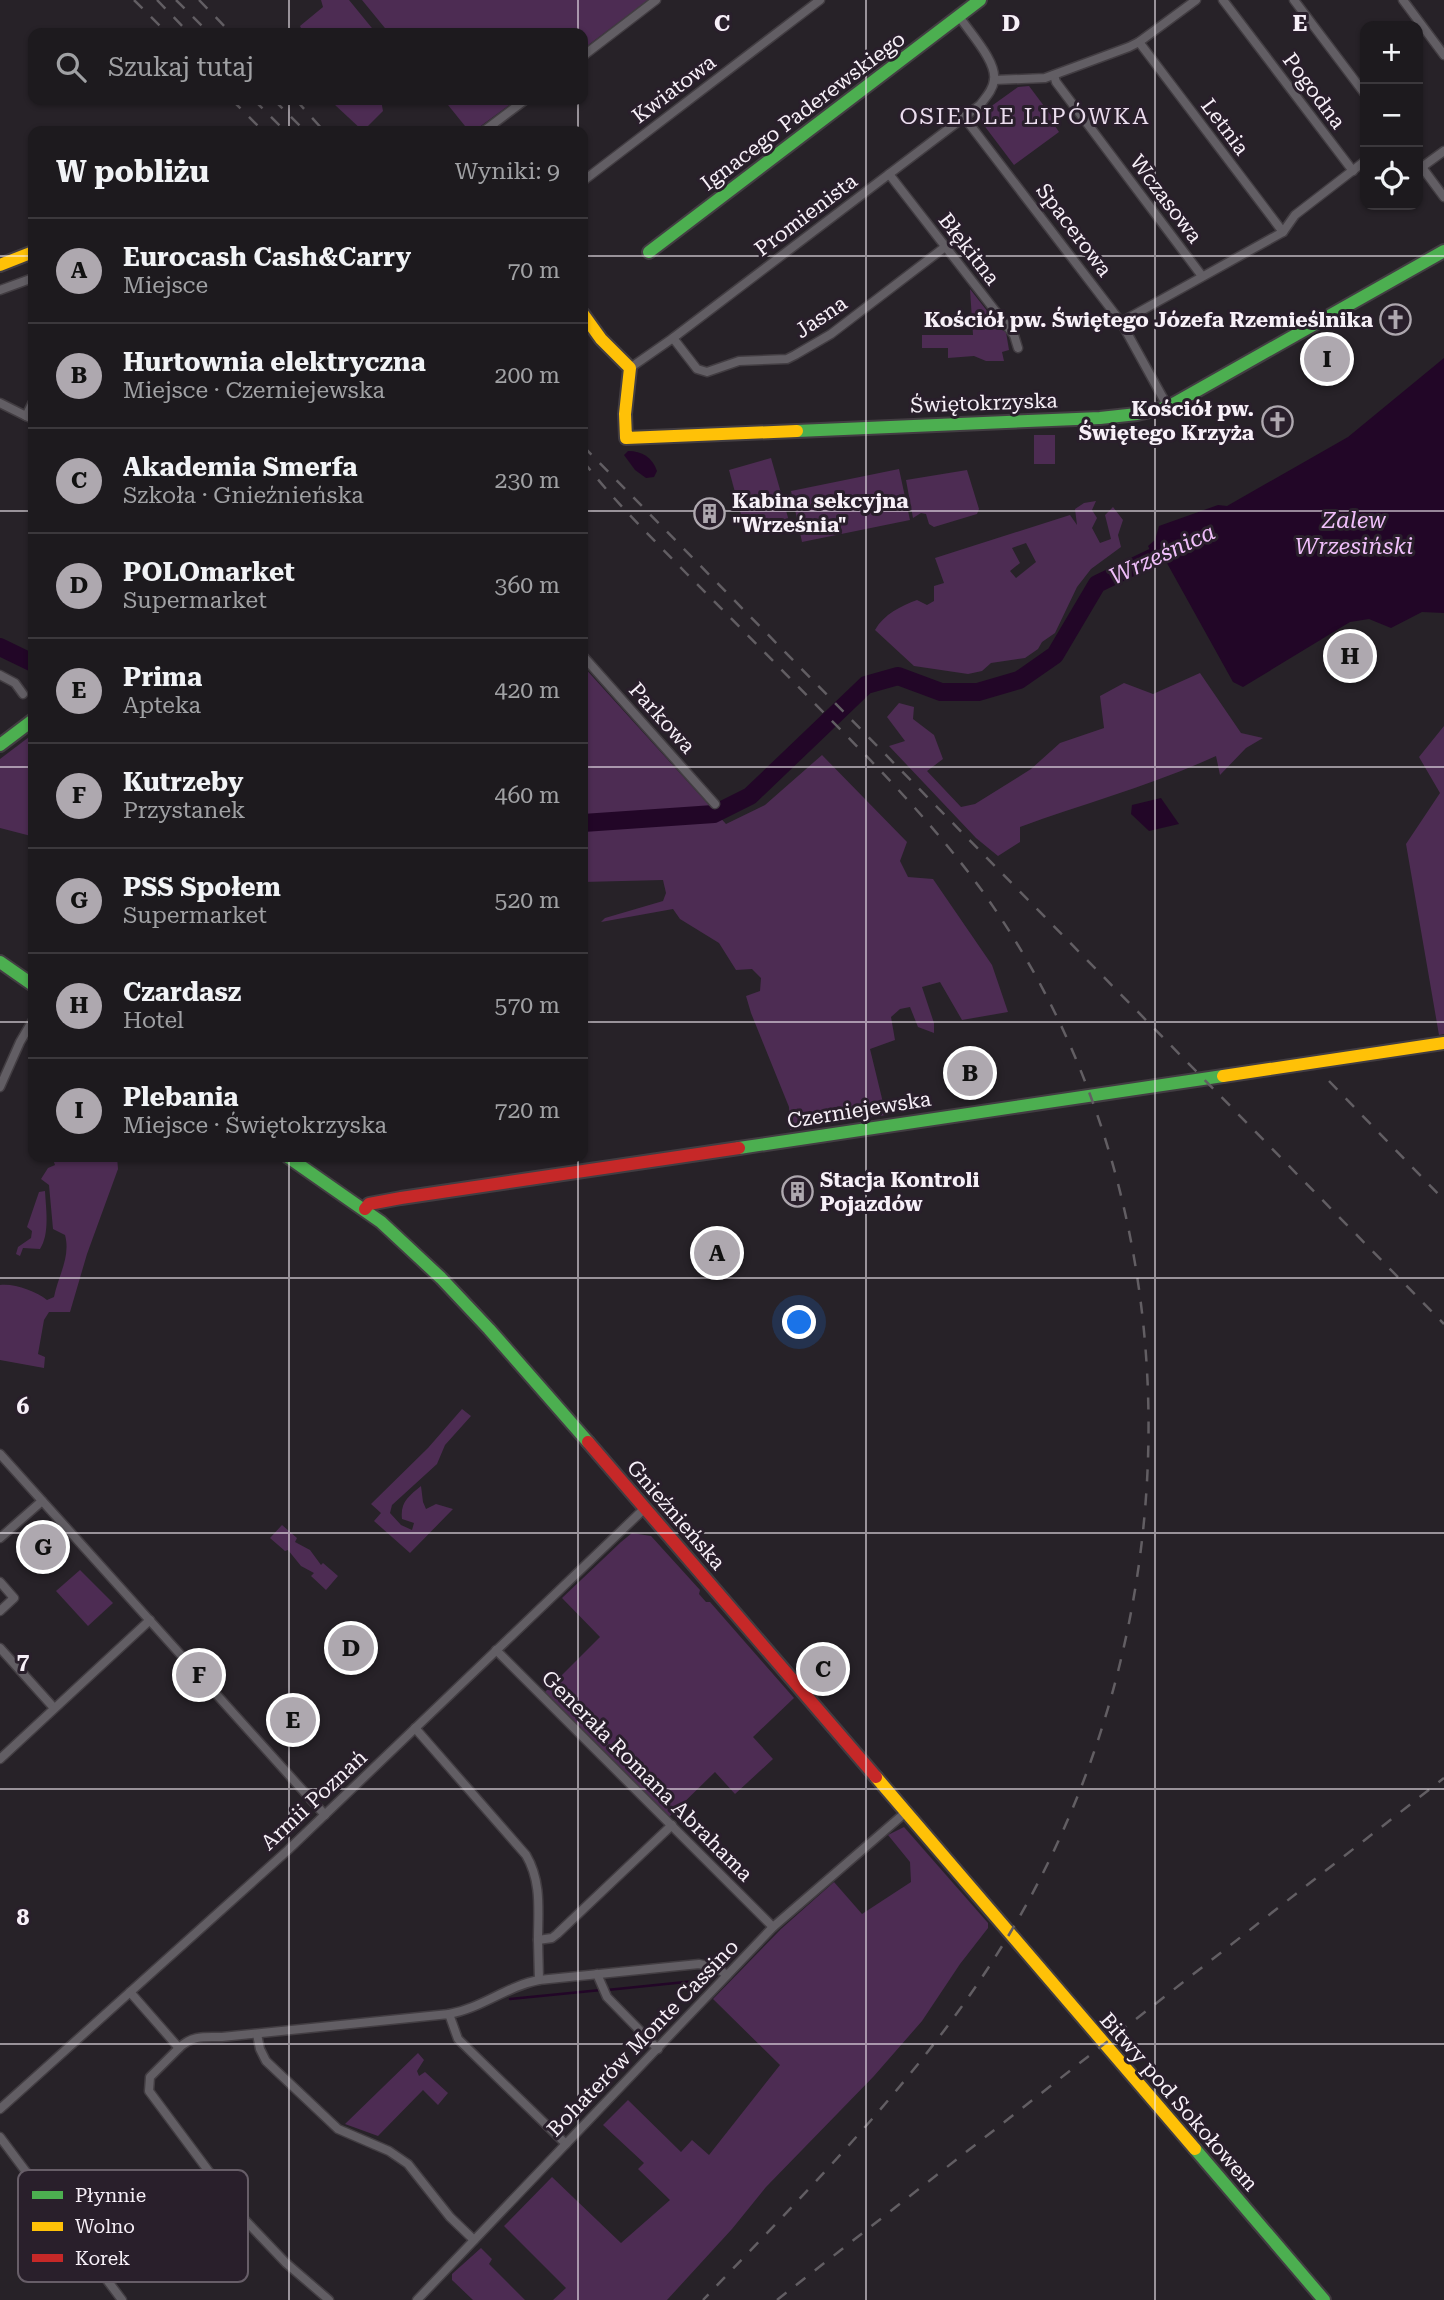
<!DOCTYPE html>
<html lang="pl">
<head>
<meta charset="utf-8">
<style>
	:root { --surface:#1d1a1e; --page:#252327; --text:#f1f3f6; --muted:#a0a1a4; --line:#3b383c; --accent:#aea8af }
	body { margin:0; font-family:"Roboto Serif",serif; background:var(--page); color:var(--text) }
	.controls { position:absolute; right:21px; top:21px; display:grid; overflow:hidden; border-radius:14px; box-shadow:0 2px 5px #0004 }
	.controls button { width:63px; height:63px; display:grid; place-items:center; padding:0; border:0; border-bottom:2px solid var(--line); background:var(--surface); color:var(--text); font:35px sans-serif }
	.you { position:absolute; left:800px; top:1323px; width:24px; height:24px; margin:-18px; border:5px solid #fff; border-radius:50%; background:#1a73e8; box-shadow:0 0 0 10px #1a73e833 }
	.badge { display:grid; place-items:center; width:46px; height:46px; border-radius:50%; background:var(--accent); color:#111; font-size:23px; font-weight:700 }
	.pin { position:absolute; translate:-50% -50%; border:4px solid #fff; box-shadow:0 2px 7px #0006 }
	.list { margin:0; padding:0; list-style:none }
	h2 { display:flex; justify-content:space-between; align-items:center; height:91px; margin:0; padding:0 28px; font-size:30px }
	h2 small { font-size:23px; font-weight:400; color:var(--muted) }
	.list li { display:grid; grid-template-columns:46px 1fr auto; gap:21px; align-items:center; box-sizing:border-box; height:105px; padding:0 28px; border-top:2px solid var(--line) }
	.list b { display:block; font-size:26px; white-space:nowrap }
	.list p { margin:0; font-size:23px; white-space:nowrap; color:var(--muted) }
	.list em { font-size:23px; font-style:normal; color:var(--muted) }
	.icon { flex:none; width:38px; height:38px; fill:none; stroke:currentColor; stroke-width:2; stroke-linecap:round; stroke-linejoin:round }
	.map { position:relative; flex:none; width:1444px; height:2300px; overflow:hidden }
	.search { position:absolute; background:var(--surface); box-shadow:0 2px 5px #0004; left:28px; top:28px; width:560px; height:77px; display:flex; align-items:center; gap:18px; box-sizing:border-box; padding:0 24px; border-radius:14px; color:var(--muted); font-size:26px }
	.panel { position:absolute; background:var(--surface); box-shadow:0 2px 5px #0004; left:28px; top:126px; width:560px; height:1036px; border-radius:14px }
	.map>svg:first-child { display:block }
</style>
</head>
<body>
<div class="map">
<svg width="1444" height="2300" viewBox="0 0 1444 2300">
	<rect width="100%" height="100%" fill="#272228"/>
	<g fill="#4d2c53" fill-rule="evenodd">
		<polygon points="321,0 349,0 376,33 303,33 300,26 323,7"/>
		<polygon points="362,0 648,0 583,49 583,33 389,33"/>
		<polygon points="1029,86 1053,118 1051,120 1059,132 1014,165 980,120 979,115 1018,87"/>
		<polygon points="337,100 381,100 383,111 363,131 334,104"/>
		<polygon points="444,100 516,100 474,131 469,131"/>
		<polygon points="970,289 1002,330 1006,332 1009,350 1002,352 1004,361 986,361 974,356 948,358 948,348 922,348 922,335 973,335"/>
		<rect x="1034" y="435" width="21" height="29"/>
		<polygon points="771,458 789,521 746,533 729,470"/>
		<polygon points="899,469 910,520 802,542 791,491"/>
		<polygon points="967,470 979,509 977,514 934,527 929,524 926,514 921,513 913,518 906,480"/>
		<path d="M1096,501L1092,510L1097,518L1092,528L1100,543L1111,539L1105,515L1113,507L1123,520L1118,535L1121,547L1091,569L1077,587L1055,633L1042,642L1038,649L1025,658L991,663L982,671L968,674L914,666L875,630C884,614 901,606 917,600L927,605L934,601V586L944,583L935,558L1070,515L1077,525L1075,509L1084,503ZM1026,543L1036,562L1016,578L1010,571L1020,563L1012,548Z"/>
		<polygon points="583,666 726,824 765,805 822,755 907,842 900,861 908,877 933,879 992,965 1008,1012 962,1020 940,982 922,987 934,1023 934,1033 918,1027 910,1007 900,1009 891,1017 895,1040 870,1049 886,1115 790,1130 789,1107 751,1013 746,996 760,991 761,978 752,969 736,970 719,943 680,919 673,909 601,922 605,918 663,901 666,893 663,880 583,882"/>
		<path d="M1200,673L1241,733L1263,738L1246,748L1220,775L1216,756C1153,785 1085,803 1020,827V842L998,856L976,838L889,746L905,741L887,717L899,703L914,707L913,719L934,735L943,759L927,771L961,807L975,804L1031,769L1060,743L1104,728L1100,696L1124,683L1153,694Z"/>
		<polygon points="1444,726 1444,1034 1439,1035 1406,844 1440,793 1419,757"/>
		<polygon points="33,734 33,833 31,836 0,828 0,759"/>
		<path d="M52,1157H117L118,1169L87,1254L70,1312H49L44,1320L38,1354L45,1357L44,1368L0,1360V1285C14,1283 36,1291 47,1300L54,1297C58,1276 71,1257 65,1235L53,1229L49,1185L41,1179L48,1168L55,1165Z"/>
		<path d="M45,1191C46,1209 50,1234 40,1249L23,1248L20,1256L16,1254L18,1247L31,1238L32,1231L27,1227L39,1192Z"/>
		<path d="M462,1409L471,1416L445,1445L437,1464L392,1505L390,1513L401,1525L412,1530L414,1523L402,1519C400,1502 409,1496 421,1486L423,1502L426,1509L436,1504L453,1509L410,1553L374,1521L381,1513L371,1504L428,1448Z"/>
		<polygon points="282,1525 297,1538 295,1542 310,1550 321,1565 323,1563 338,1576 326,1590 311,1576 314,1573 301,1566 288,1550 285,1551 270,1538"/>
		<polygon points="632,1533 651,1536 700,1590 699,1594 706,1602 710,1602 794,1698 753,1737 773,1759 735,1794 715,1772 668,1818 543,1694 600,1637 562,1598 621,1542"/>
		<polygon points="80,1570 113,1603 88,1626 56,1591"/>
		<polygon points="904,1827 988,1923 988,1928 960,1964 922,2021 874,2076 766,2187 732,2229 667,2300 553,2300 566,2288 504,2226 552,2177 621,2243 670,2200 638,2169 644,2163 603,2125 628,2100 681,2152 692,2140 709,2155 780,2065 713,1999 781,1929 834,1882 862,1914 911,1882 910,1862 888,1835"/>
		<polygon points="418,2053 424,2060 417,2071 419,2076 425,2072 448,2093 438,2105 423,2090 378,2136 345,2124"/>
		<polygon points="481,2248 492,2259 489,2264 525,2300 473,2300 452,2280 452,2274"/>
	</g>
	<g fill="#220627">
		<polygon points="1444,358 1444,613 1422,612 1391,628 1369,619 1350,622 1243,687 1233,682 1163,556 1154,558 1148,546 1155,540 1159,526 1218,505 1227,506 1348,437"/>
		<path d="M628,451C642,451 652,457 657,471L654,477L646,478L635,470L624,455Z"/>
		<polygon points="1161,798 1179,824 1149,831 1131,814 1132,805"/>
	</g>
	<g fill="none" stroke-linecap="round" stroke-linejoin="round">
		<g stroke="#220627" stroke-width="2.5">
			<polyline points="607,1990 705,1980"/>
			<polyline points="510,1999 601,1990"/>
		</g>
		<g stroke="#220627" stroke-width="18">
			<polyline points="0,647 33,663"/>
			<polyline points="583,823 714,814 750,796 866,685 898,676 941,692 978,692 1019,680 1055,655 1097,584 1174,547"/>
		</g>
		<defs>
			<g id="street">
				<polyline points="1223,0 1353,171"/>
				<polyline points="1294,0 1365,94"/>
				<polyline points="1403,0 1444,55"/>
				<polyline points="1139,42 1283,232"/>
				<polyline points="583,56 656,0"/>
				<polyline points="1054,75 1056,82 1202,276"/>
				<polyline points="994,80 1045,78 1129,47 1139,42 1196,0"/>
				<polyline points="964,117 1121,322 1168,407"/>
				<polyline points="484,131 525,100"/>
				<polyline points="1418,162 1444,197"/>
				<polyline points="1422,167 1444,151"/>
				<polyline points="889,174 1014,335 1018,348"/>
				<polyline points="583,181 820,0"/>
				<polyline points="0,290 33,278"/>
				<polyline points="1121,322 1283,232 1295,215 1365,161"/>
				<polyline points="673,338 697,369 707,372 739,361 787,359 795,355 831,334 945,247"/>
				<path d="M630,368L673,338L980,105C986,97 993,90 994,80C997,61 969,32 959,16"/>
				<polyline points="33,402 26,416 33,419"/>
				<polyline points="0,403 26,416"/>
				<polyline points="583,656 715,804"/>
				<polyline points="0,675 15,683 23,694"/>
				<polyline points="0,1087 20,1042 33,1020"/>
				<polyline points="0,1454 325,1815"/>
				<polyline points="0,1538 42,1501"/>
				<polyline points="0,1582 14,1598 0,1611"/>
				<polyline points="0,1648 54,1708"/>
				<polyline points="496,1650 773,1927"/>
				<path d="M415,1728L526,1855C542,1882 538,1911 538,1940"/>
				<polyline points="0,1759 150,1620"/>
				<polyline points="597,1974 607,1997 658,2049"/>
				<polyline points="539,1980 699,1964 717,1968 727,1975"/>
				<path d="M130,1992L179,2048C192,2035 205,2037 222,2037L449,2014L458,2039L566,2144"/>
				<path d="M449,2014C482,2008 507,1986 539,1980L538,1940L552,1938L557,1934L672,1825"/>
				<polyline points="257,2034 260,2049 266,2061 338,2129 389,2151 408,2164 450,2217 474,2240"/>
				<polyline points="179,2048 150,2077 149,2091 245,2220 286,2263 329,2300"/>
				<polyline points="0,2109 288,1850 645,1508"/>
				<polyline points="0,2137 122,2300"/>
				<polyline points="417,2300 773,1927 906,1812"/>
			</g>
			<g id="fast">
				<polyline points="649,252 980,0"/>
				<polyline points="797,431 1100,418 1137,414 1168,407 1444,251"/>
				<polyline points="0,745 33,720"/>
				<polyline points="0,962 33,985"/>
				<polyline points="739,1148 1223,1076"/>
				<polyline points="288,1157 381,1222 441,1278 489,1329 588,1442"/>
				<polyline points="1195,2149 1324,2300"/>
			</g>
			<g id="slow">
				<polyline points="0,265 33,252"/>
				<polyline points="583,314 601,339 630,368 625,414 626,438 797,431"/>
				<polyline points="1223,1076 1444,1043"/>
				<polyline points="876,1777 1195,2149"/>
			</g>
			<g id="jam">
				<polyline points="365,1209 369,1204 401,1198 739,1148"/>
				<polyline points="588,1442 876,1777"/>
			</g>
		</defs>
		<use href="#street" stroke="#423d42" stroke-width="11"/>
		<use href="#fast" stroke="#423d42" stroke-width="16"/>
		<use href="#slow" stroke="#423d42" stroke-width="16"/>
		<use href="#jam" stroke="#423d42" stroke-width="16"/>
		<use href="#street" stroke="#625e64" stroke-width="8"/>
		<use href="#fast" stroke="#4caf50" stroke-width="12"/>
		<use href="#slow" stroke="#ffc107" stroke-width="12"/>
		<use href="#jam" stroke="#c62828" stroke-width="12"/>
		<g stroke="#625e63" stroke-width="2.5" stroke-dasharray="12 12" stroke-linecap="butt">
			<polyline points="134,0 167,33"/>
			<polyline points="157,0 189,33"/>
			<polyline points="176,0 209,33"/>
			<polyline points="199,0 231,33"/>
			<polyline points="232,100 263,131"/>
			<polyline points="254,100 285,131"/>
			<polyline points="274,100 305,131"/>
			<polyline points="296,100 324,131"/>
			<polyline points="583,446 1444,1324"/>
			<path d="M583,461C614,501 651,537 686,573C732,619 778,666 824,713C880,769 936,827 983,892C1199,1195 1199,1617 1010,1933C930,2068 811,2187 703,2300"/>
			<polyline points="1329,1081 1444,1200"/>
			<polyline points="777,2300 1444,1778"/>
		</g>
	</g>
	<path fill="none" stroke="#f7f0f8" stroke-width="2" stroke-opacity="0.55" d="M289,0V33M578,0V33M866,0V2300M1155,0V2300M289,100V131M578,100V131M0,256H33M583,256H1444M0,511H33M583,511H1444M0,767H33M583,767H1444M0,1022H33M583,1022H1444M289,1157V2300M578,1157V2300M0,1278H1444M0,1533H1444M0,1789H1444M0,2044H1444"/>
	<defs>
		<symbol id="church-ring" viewBox="-11 -11 22 22"><circle r="9.5" fill="#291f2b" stroke="#aea8af" stroke-width="1.5"/><path d="M-1.2-6h2.4v3.5h3.3v2.4h-3.3V6h-2.4V-.1h-3.3v-2.4h3.3Z" fill="#aea8af"/></symbol>
		<symbol id="building-ring" viewBox="-11 -11 22 22"><circle r="9.5" fill="#291f2b" stroke="#aea8af" stroke-width="1.5"/><path d="M-4-6H4V6H1V3H-1V6H-4ZM-2.5-4.3h1.7v1.8h-1.7ZM.8-4.3h1.7v1.8H.8ZM-2.5-1h1.7V.8h-1.7ZM.8-1h1.7V.8H.8Z" fill="#aea8af"/></symbol>
	</defs>
	<g fill-rule="evenodd">
		<use href="#church-ring" x="1378" y="302" width="35" height="35"/>
		<use href="#church-ring" x="1260" y="404" width="35" height="35"/>
		<use href="#building-ring" x="692" y="496" width="35" height="35"/>
		<use href="#building-ring" x="780" y="1174" width="35" height="35"/>
	</g>
	<g text-anchor="middle" stroke-width="6" stroke-linejoin="round" paint-order="stroke">
		<g font-size="21" fill="#f7f0f8" stroke="#291f2b">
			<text transform="translate(674 89) rotate(-37)" y="7">Kwiatowa</text>
			<text transform="translate(1314 91) rotate(53)" y="7">Pogodna</text>
			<text transform="translate(803 111) rotate(-37)" y="7">Ignacego Paderewskiego</text>
			<text transform="translate(1225 127) rotate(53)" y="7">Letnia</text>
			<text transform="translate(1166 199) rotate(53)" y="7">Wczasowa</text>
			<text transform="translate(806 215) rotate(-37)" y="7">Promienista</text>
			<text transform="translate(1074 230) rotate(53)" y="7">Spacerowa</text>
			<text transform="translate(969 249) rotate(52)" y="7">Błękitna</text>
			<text transform="translate(821 317) rotate(-34)" y="7">Jasna</text>
			<text transform="translate(984 403) rotate(-2)" y="7">Świętokrzyska</text>
			<text transform="translate(662 718) rotate(48)" y="7">Parkowa</text>
			<text transform="translate(859 1110) rotate(-9)" y="7">Czerniejewska</text>
			<text transform="translate(676 1515) rotate(49)" y="7">Gnieźnieńska</text>
			<text transform="translate(647 1776) rotate(45)" y="7">Generała Romana Abrahama</text>
			<text transform="translate(314 1800) rotate(-43)" y="7">Armii Poznań</text>
			<text transform="translate(643 2038) rotate(-46)" y="7">Bohaterów Monte Cassino</text>
			<text transform="translate(1179 2102) rotate(49)" y="7">Bitwy pod Sokołowem</text>
		</g>
		<g font-size="21" font-weight="bold" fill="#f7f0f8" stroke="#291f2b" text-anchor="end">
			<text x="1373" y="327">Kościół pw. Świętego Józefa Rzemieślnika</text>
			<text x="1254" y="416">Kościół pw.<tspan x="1254" dy="24">Świętego Krzyża</tspan></text>
			<text x="732" y="508" text-anchor="start">Kabina sekcyjna<tspan x="732" dy="24">"Września"</tspan></text>
			<text x="820" y="1187" text-anchor="start">Stacja Kontroli<tspan x="820" dy="24">Pojazdów</tspan></text>
		</g>
		<g font-size="23" letter-spacing="2" fill="#ebddee" stroke="#291f2b">
			<text x="1025" y="124">OSIEDLE LIPÓWKA</text>
		</g>
		<g font-size="23" font-style="italic" fill="#f0bffa" stroke="#291f2b">
			<text x="1354" y="528">Zalew<tspan x="1354" dy="26">Wrzesiński</tspan></text>
			<text transform="translate(1162 554) rotate(-25)" y="8">Wrześnica</text>
		</g>
	</g>
	<rect x="18" y="2170" width="230" height="112" rx="10" fill="#291f2b" stroke="#675e68" stroke-width="2"/>
	<rect x="32" y="2191" width="31" height="8" fill="#4caf50"/>
	<rect x="32" y="2222" width="31" height="9" fill="#ffc107"/>
	<rect x="32" y="2254" width="31" height="8" fill="#c62828"/>
	<g font-size="19" fill="#f7f0f8">
		<text x="75" y="2202">Płynnie</text>
		<text x="75" y="2233">Wolno</text>
		<text x="75" y="2265">Korek</text>
	</g>
	<g font-size="23" text-anchor="middle" font-weight="bold" fill="#f7f0f8" stroke="#291f2b" stroke-width="6" stroke-linejoin="round" paint-order="stroke">
		<text x="722" y="31">C</text>
		<text x="1011" y="31">D</text>
		<text x="1300" y="31">E</text>
		<text x="23" y="1414">6</text>
		<text x="23" y="1669">7</text>
		<text x="23" y="1925">8</text>
	</g>
</svg>
<div class="controls">
<button>+</button>
<button>−</button>
<button><svg class="icon" aria-label="locate" viewBox="0 0 24 24"><circle cx="12" cy="12" r="6"/><path d="M12 2v4M12 18v4M2 12h4M18 12h4"/></svg></button>
</div>
<div class="you"></div>
<div class="pin badge" style="left:717px;top:1253px">A</div>
<div class="pin badge" style="left:970px;top:1073px">B</div>
<div class="pin badge" style="left:823px;top:1669px">C</div>
<div class="pin badge" style="left:351px;top:1648px">D</div>
<div class="pin badge" style="left:293px;top:1720px">E</div>
<div class="pin badge" style="left:199px;top:1675px">F</div>
<div class="pin badge" style="left:43px;top:1547px">G</div>
<div class="pin badge" style="left:1350px;top:656px">H</div>
<div class="pin badge" style="left:1327px;top:359px">I</div>
<div class="search"><svg class="icon" aria-label="search" viewBox="0 0 24 24"><circle cx="10" cy="10" r="6"/><path d="M15 15l6 6"/></svg>Szukaj tutaj</div>
<section class="panel">
<h2>W pobliżu<small>Wyniki: 9</small></h2>
<ul class="list">
<li><span class="badge">A</span><div><b>Eurocash Cash&amp;Carry</b><p>Miejsce</p></div><em>70 m</em></li>
<li><span class="badge">B</span><div><b>Hurtownia elektryczna</b><p>Miejsce · Czerniejewska</p></div><em>200 m</em></li>
<li><span class="badge">C</span><div><b>Akademia Smerfa</b><p>Szkoła · Gnieźnieńska</p></div><em>230 m</em></li>
<li><span class="badge">D</span><div><b>POLOmarket</b><p>Supermarket</p></div><em>360 m</em></li>
<li><span class="badge">E</span><div><b>Prima</b><p>Apteka</p></div><em>420 m</em></li>
<li><span class="badge">F</span><div><b>Kutrzeby</b><p>Przystanek</p></div><em>460 m</em></li>
<li><span class="badge">G</span><div><b>PSS Społem</b><p>Supermarket</p></div><em>520 m</em></li>
<li><span class="badge">H</span><div><b>Czardasz</b><p>Hotel</p></div><em>570 m</em></li>
<li><span class="badge">I</span><div><b>Plebania</b><p>Miejsce · Świętokrzyska</p></div><em>720 m</em></li>
</ul>
</section>
</div>
</body>
</html>
